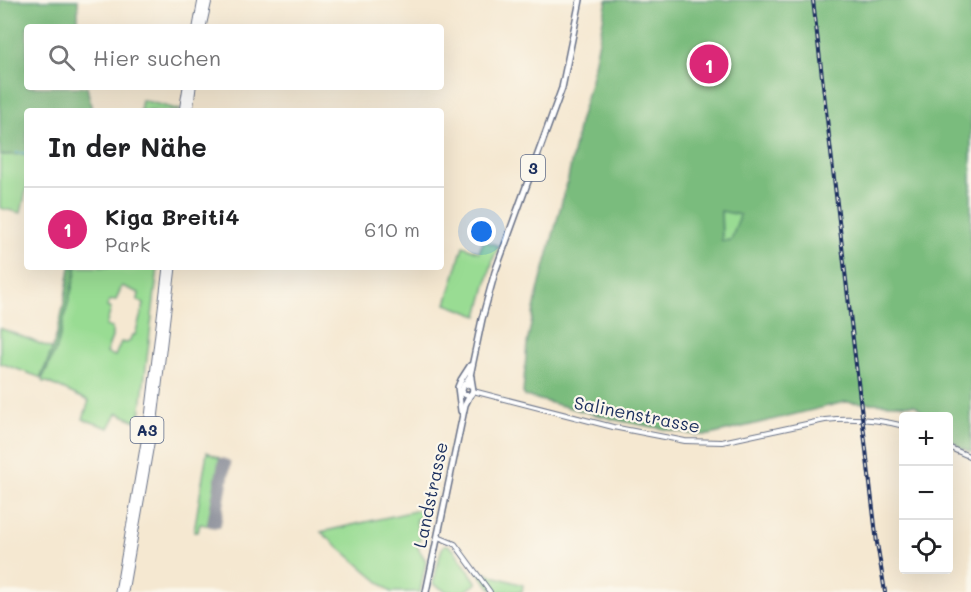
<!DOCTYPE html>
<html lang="de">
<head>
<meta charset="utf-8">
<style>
	:root { --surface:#fff; --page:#f2f2f2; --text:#202124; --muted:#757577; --line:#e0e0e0; --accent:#db2777 }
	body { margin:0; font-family:Mali,sans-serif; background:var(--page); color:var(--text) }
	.controls { position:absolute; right:18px; bottom:18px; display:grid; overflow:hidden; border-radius:6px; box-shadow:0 6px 24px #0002 }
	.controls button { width:54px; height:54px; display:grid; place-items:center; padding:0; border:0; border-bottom:2px solid var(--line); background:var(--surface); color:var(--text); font:30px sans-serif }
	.you { position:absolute; left:482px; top:232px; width:21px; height:21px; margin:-15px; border:4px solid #fff; border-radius:50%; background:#1a73e8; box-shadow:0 0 0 9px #1a73e833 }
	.badge { display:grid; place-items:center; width:39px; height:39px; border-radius:50%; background:var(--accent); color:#fff; font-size:20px; font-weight:700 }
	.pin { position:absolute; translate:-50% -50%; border:3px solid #fff; box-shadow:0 2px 6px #0006 }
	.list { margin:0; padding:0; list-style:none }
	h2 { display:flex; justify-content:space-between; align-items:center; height:78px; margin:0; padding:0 24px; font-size:26px }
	h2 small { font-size:20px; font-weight:400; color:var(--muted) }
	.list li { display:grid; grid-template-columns:39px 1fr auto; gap:18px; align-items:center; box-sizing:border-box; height:84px; padding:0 24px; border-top:2px solid var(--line) }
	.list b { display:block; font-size:22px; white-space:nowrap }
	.list p { margin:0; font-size:20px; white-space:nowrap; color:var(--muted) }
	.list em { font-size:20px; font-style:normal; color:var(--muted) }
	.icon { flex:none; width:33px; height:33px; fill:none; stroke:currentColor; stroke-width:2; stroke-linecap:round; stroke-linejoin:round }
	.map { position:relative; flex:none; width:971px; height:592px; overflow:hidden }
	.search { position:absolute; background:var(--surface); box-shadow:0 6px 24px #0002; left:24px; top:24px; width:420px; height:66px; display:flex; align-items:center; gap:15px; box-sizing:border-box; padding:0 21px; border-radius:6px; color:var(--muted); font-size:22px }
	.panel { position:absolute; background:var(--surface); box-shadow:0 6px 24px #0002; left:24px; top:108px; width:420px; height:162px; border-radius:6px }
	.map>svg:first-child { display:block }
</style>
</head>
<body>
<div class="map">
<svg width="971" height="592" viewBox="0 0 971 592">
	<rect width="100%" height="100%" fill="#fbf7ec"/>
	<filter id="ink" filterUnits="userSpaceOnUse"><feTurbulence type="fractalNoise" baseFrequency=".0167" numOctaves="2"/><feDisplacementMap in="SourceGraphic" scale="12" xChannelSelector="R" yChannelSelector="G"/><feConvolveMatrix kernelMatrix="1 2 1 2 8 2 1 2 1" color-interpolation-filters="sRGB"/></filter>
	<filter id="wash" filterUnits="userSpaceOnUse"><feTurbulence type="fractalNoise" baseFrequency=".008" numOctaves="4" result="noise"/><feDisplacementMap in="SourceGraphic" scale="24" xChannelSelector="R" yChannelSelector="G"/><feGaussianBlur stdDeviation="1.35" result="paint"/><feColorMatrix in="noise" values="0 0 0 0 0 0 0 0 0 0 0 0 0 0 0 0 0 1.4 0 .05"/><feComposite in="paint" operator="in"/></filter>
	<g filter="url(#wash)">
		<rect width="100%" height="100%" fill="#f5e8d1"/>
		<g fill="#99dc93" stroke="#5a8678" stroke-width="1.5" fill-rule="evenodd">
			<polygon points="142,100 180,110 180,111 140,111"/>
			<polygon points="27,154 27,186 21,213 0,208 0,155"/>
			<polygon points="721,210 740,215 732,240 722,241"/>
			<polygon points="484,241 499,246 493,259 478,316 446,304 463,246 479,252"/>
			<path d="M76,267H158L140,416L138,419V422L118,413L116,415L109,428L83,419L89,401L47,382H43L42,378L0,363V328L56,350C63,331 64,310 71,290C73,282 76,276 76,267ZM122,286L139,293L138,300L144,304L135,335H132L129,342L126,343L121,342L115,356L106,353L112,337V328L106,326L111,309L107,307L109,301L116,300Z"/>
			<polygon points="207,452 229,463 218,527 200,524 198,532 194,532"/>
			<polygon points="419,510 422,512 422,518 416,519 418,531 423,531 418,544 418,548 426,561 420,592 391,592 321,532"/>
			<polygon points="444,545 448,545 455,551 477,583 464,592 447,592 433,584 441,551"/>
			<polygon points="477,571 523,585 522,592 494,592"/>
		</g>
		<g fill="#7abc7d" stroke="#4a766e" stroke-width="1.5" fill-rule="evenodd">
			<polygon points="0,0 78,0 78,27 27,27 27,87 87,87 92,111 27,111 27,154 0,155"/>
			<path d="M607,0H971V452L959,447L949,437L948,416H927L915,405L845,402L710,435H696L616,420L525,396L523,393L527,344L537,295L568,179L579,123L591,80ZM721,211L740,215L731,240L722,241Z"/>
			<path d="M70,267H76V272L57,347L43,377L42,378L41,376C58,342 64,305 70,267Z"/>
		</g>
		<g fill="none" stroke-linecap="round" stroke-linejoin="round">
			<polyline stroke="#63c0e1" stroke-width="1.5" points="16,153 27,153"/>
			<polygon stroke="#888c98" stroke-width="8" points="222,462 227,464 217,524 211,523"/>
		</g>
	</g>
	<g filter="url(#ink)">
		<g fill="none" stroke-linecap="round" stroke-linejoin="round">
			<defs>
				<g id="tertiary">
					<path d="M473,391L613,427L685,441L722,442L825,420C852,417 877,419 904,426"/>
					<polyline points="948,447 971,457"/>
					<polyline points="438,537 455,544 490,592"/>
				</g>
				<g id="primary">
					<path d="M471,377C471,384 476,392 469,396L463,394L462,390L464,385L468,384L472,386"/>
					<polyline points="465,384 470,376 482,319 495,272 562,88 580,0"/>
					<polyline points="461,411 458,387 461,380 470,366"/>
					<polyline points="426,592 465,405 470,395"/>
				</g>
				<g id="motorway">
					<polyline points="197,27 202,0"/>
					<polyline points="202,27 208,0"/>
					<polyline points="183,111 187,87"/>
					<polyline points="189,111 192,87"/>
					<polyline points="119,592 148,425 167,267"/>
					<polyline points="124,592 153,427 172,267"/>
				</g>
			</defs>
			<use href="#tertiary" stroke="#677086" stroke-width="6"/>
			<use href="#primary" stroke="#677086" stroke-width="8"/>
			<use href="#motorway" stroke="#677086" stroke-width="9"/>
			<use href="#tertiary" stroke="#fff" stroke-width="4"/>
			<use href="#primary" stroke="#fff" stroke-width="5"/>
			<use href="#motorway" stroke="#fff" stroke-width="7"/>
			<defs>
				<polyline id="rail" points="813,0 877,543 885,592"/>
			</defs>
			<use href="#rail" stroke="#1b2f5e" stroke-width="4"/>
			<use href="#rail" stroke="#fbf7ec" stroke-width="1.5" stroke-dasharray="4.5" stroke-linecap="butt"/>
		</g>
	</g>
	<g text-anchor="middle" stroke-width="4.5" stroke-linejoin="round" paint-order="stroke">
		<g fill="#fbf7ec" stroke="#5e6b89" stroke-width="1.5">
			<rect x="521" y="155" width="24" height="26" rx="4.5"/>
			<rect x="130.5" y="417" width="33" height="26" rx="4.5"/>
		</g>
		<g font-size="16" font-weight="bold" fill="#1b2f5e">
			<text x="533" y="174">3</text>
			<text x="147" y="436">A3</text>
		</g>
		<g font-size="18" fill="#1b2f5e" stroke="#fbf7ec">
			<text transform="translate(637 415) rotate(11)" y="6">Salinenstrasse</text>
			<text transform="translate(431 495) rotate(-78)" y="6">Landstrasse</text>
		</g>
	</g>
</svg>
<div class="controls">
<button>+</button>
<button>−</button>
<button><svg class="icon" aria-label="locate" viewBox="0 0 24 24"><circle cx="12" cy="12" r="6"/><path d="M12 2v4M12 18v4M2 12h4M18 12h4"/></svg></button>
</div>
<div class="you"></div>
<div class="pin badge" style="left:709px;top:64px">1</div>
<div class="search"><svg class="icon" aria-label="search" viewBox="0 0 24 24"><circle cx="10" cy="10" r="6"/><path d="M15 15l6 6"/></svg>Hier suchen</div>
<section class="panel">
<h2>In der Nähe<small></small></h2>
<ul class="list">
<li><span class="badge">1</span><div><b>Kiga Breiti4</b><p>Park</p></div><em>610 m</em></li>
</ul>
</section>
</div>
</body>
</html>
